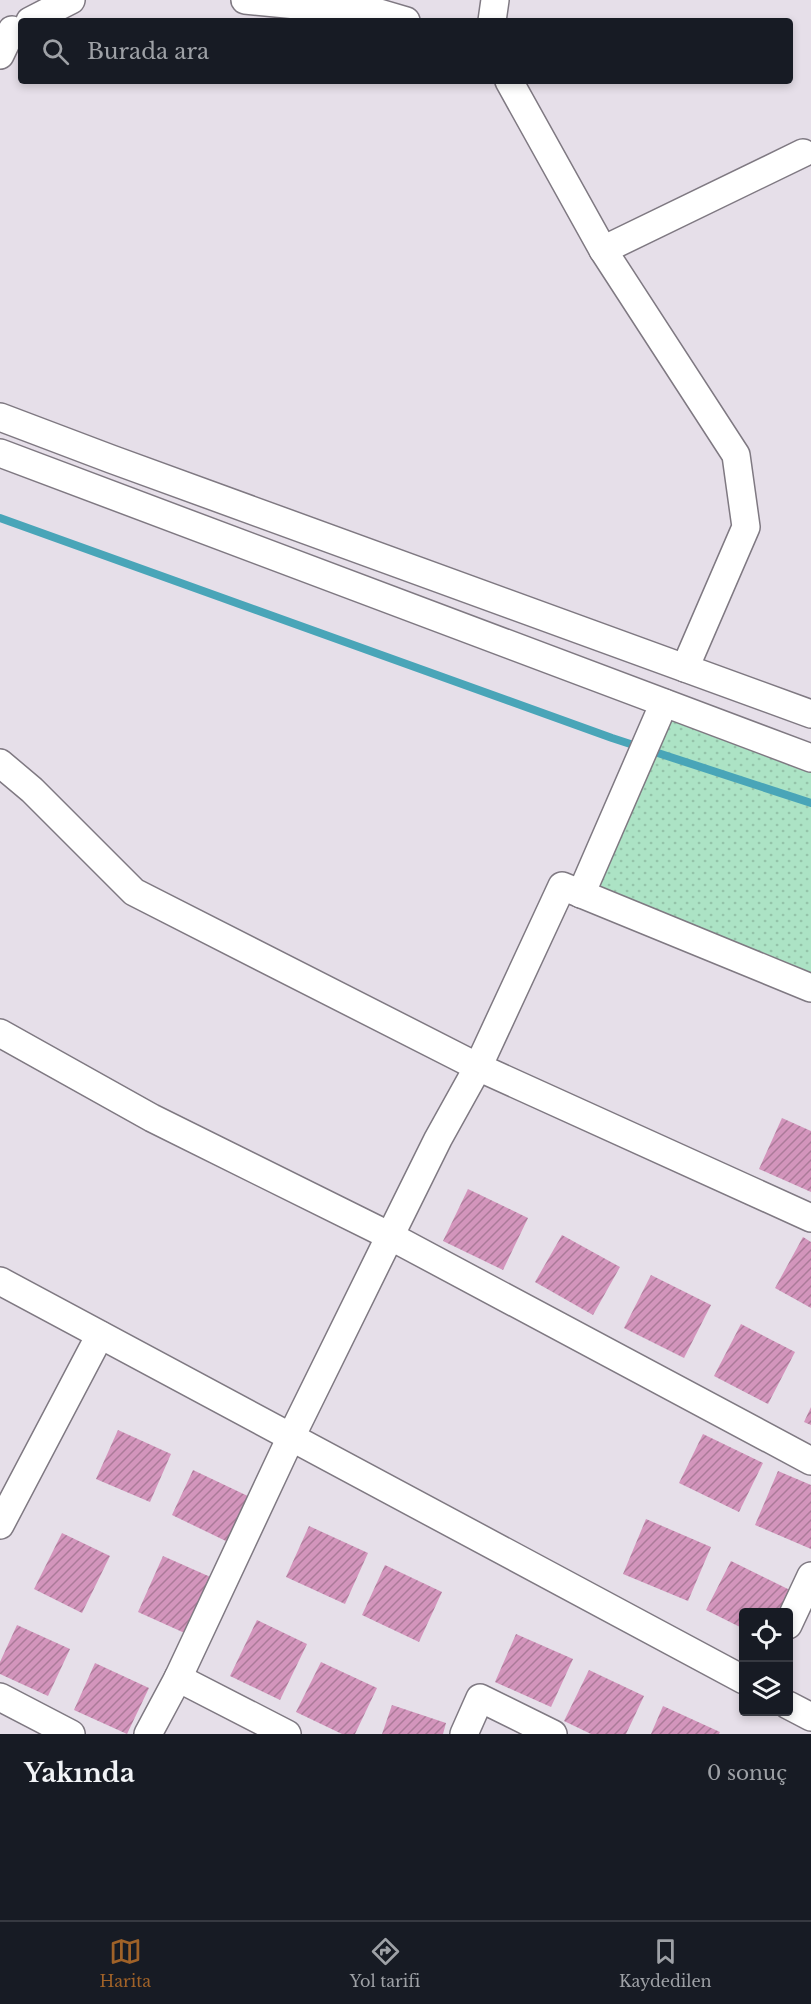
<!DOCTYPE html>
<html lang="tr">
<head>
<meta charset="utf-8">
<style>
	:root { --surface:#171b24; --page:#242831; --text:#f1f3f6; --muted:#9ea1a6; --line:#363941; --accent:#a06228 }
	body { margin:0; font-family:"Libre Baskerville",serif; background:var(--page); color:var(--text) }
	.controls { position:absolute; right:18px; bottom:18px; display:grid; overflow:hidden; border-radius:6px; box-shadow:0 3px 9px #0003 }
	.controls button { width:54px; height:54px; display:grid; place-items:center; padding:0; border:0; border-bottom:2px solid var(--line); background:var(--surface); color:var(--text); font:30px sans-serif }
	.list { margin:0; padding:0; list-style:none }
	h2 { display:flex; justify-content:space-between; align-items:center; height:78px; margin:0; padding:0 24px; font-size:26px }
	h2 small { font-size:20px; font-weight:400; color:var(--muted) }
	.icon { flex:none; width:33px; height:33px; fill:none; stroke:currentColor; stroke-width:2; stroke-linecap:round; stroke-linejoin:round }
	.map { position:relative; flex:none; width:811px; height:1734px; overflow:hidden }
	.search { position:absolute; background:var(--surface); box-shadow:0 3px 9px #0003; left:18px; right:18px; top:18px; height:66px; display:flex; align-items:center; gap:15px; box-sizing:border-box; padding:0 21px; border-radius:6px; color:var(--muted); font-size:22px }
	.sheet { height:186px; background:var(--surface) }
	nav { display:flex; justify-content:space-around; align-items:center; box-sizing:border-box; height:84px; border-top:2px solid var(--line); background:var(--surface); font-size:16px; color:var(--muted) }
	nav a { display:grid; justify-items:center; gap:3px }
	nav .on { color:var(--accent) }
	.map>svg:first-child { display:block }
</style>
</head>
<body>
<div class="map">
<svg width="811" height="1734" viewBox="0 0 811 1734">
	<defs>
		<pattern id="grass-dots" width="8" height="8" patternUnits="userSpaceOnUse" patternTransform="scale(1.5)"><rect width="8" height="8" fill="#ace3c5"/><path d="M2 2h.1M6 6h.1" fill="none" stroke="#94c3a9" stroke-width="1.8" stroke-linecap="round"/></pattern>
		<pattern id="building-hatch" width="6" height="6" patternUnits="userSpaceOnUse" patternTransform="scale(1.5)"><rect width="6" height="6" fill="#d395bc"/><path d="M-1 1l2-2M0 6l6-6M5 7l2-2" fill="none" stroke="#ab7a99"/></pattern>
	</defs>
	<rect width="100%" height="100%" fill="#e6dfe9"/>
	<polygon fill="url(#grass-dots)" points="670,717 811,771 811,991 585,885"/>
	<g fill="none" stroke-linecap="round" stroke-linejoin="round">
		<polyline stroke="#49a5b8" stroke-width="8" points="0,518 612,738 811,803"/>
	</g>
	<g fill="url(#building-hatch)">
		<polygon points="782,1118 811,1131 811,1192 759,1169"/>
		<polygon points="468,1189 528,1218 503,1270 443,1241"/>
		<polygon points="562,1235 620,1267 593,1315 535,1282"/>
		<polygon points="803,1237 811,1242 811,1308 775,1288"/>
		<polygon points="651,1275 711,1305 684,1358 624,1328"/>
		<polygon points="741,1324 795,1352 768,1404 714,1376"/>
		<polygon points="811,1407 811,1425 804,1422"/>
		<polygon points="118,1430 171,1454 150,1502 96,1479"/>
		<polygon points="703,1434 763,1463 739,1512 679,1483"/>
		<polygon points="193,1470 252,1498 230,1543 172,1515"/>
		<polygon points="778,1471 811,1485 811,1549 755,1525"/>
		<polygon points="646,1519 711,1547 688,1601 623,1574"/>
		<polygon points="309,1526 368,1553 345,1604 286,1577"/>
		<polygon points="62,1533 110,1556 82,1613 34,1589"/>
		<polygon points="163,1556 215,1579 189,1635 138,1612"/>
		<polygon points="731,1561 792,1591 781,1612 744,1612 744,1629 706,1610"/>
		<polygon points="385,1565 442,1592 419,1642 362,1615"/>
		<polygon points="257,1620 307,1644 280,1700 230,1676"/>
		<polygon points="17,1625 70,1649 48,1696 0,1674 0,1662"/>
		<polygon points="516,1634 573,1659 551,1707 495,1682"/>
		<polygon points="321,1662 377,1688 355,1734 342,1734 296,1712"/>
		<polygon points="95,1663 149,1688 127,1734 74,1710"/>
		<polygon points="589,1670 644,1696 626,1734 591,1734 564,1721"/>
		<polygon points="392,1705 446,1723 443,1734 382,1734"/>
		<polygon points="663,1706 720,1732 719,1734 651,1734"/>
	</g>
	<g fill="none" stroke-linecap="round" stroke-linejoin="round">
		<defs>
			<g id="street">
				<polyline points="245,0 379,13 406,21"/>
				<polyline points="30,21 71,0"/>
				<polyline points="492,21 495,0"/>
				<polyline points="0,55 12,30"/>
				<polyline points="509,81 603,250 736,455 746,527 685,668"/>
				<polyline points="603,250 803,153"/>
				<polyline points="0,417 111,459 811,714"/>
				<polyline points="0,453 811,758"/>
				<polyline points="0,763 32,790 134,892 478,1067 811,1218"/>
				<polyline points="581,894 664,703"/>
				<polyline points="0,1033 152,1118 390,1236 811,1461"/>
				<polyline points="0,1281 744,1680"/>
				<polyline points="0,1525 100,1335"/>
				<polyline points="788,1625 811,1576"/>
				<polyline points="178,1678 287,1734"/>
				<polyline points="0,1697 71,1734"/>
				<polyline points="788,1705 811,1717"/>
				<polyline points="148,1734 178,1678 291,1437 390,1236 438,1139 478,1067 562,886 811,988"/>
				<polyline points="464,1734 480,1698 553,1734"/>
			</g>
		</defs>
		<use href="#street" stroke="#7f7982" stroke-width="30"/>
		<use href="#street" stroke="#fff" stroke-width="27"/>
	</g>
</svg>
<div class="controls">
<button><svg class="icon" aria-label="locate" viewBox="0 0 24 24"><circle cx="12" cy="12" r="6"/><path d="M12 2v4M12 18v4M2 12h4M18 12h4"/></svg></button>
<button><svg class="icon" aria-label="layers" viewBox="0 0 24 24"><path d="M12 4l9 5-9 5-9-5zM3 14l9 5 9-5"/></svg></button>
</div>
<div class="search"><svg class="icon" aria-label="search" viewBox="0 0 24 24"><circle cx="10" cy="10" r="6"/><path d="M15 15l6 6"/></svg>Burada ara</div>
</div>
<section class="sheet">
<h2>Yakında<small>0 sonuç</small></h2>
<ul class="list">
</ul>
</section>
<nav>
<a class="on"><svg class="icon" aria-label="map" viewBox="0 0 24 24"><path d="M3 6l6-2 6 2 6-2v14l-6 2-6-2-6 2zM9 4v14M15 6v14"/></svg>Harita</a>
<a><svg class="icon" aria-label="directions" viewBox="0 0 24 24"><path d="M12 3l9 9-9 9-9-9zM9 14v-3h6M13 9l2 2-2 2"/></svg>Yol tarifi</a>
<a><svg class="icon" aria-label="saved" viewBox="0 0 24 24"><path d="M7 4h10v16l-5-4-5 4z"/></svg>Kaydedilen</a>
</nav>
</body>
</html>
